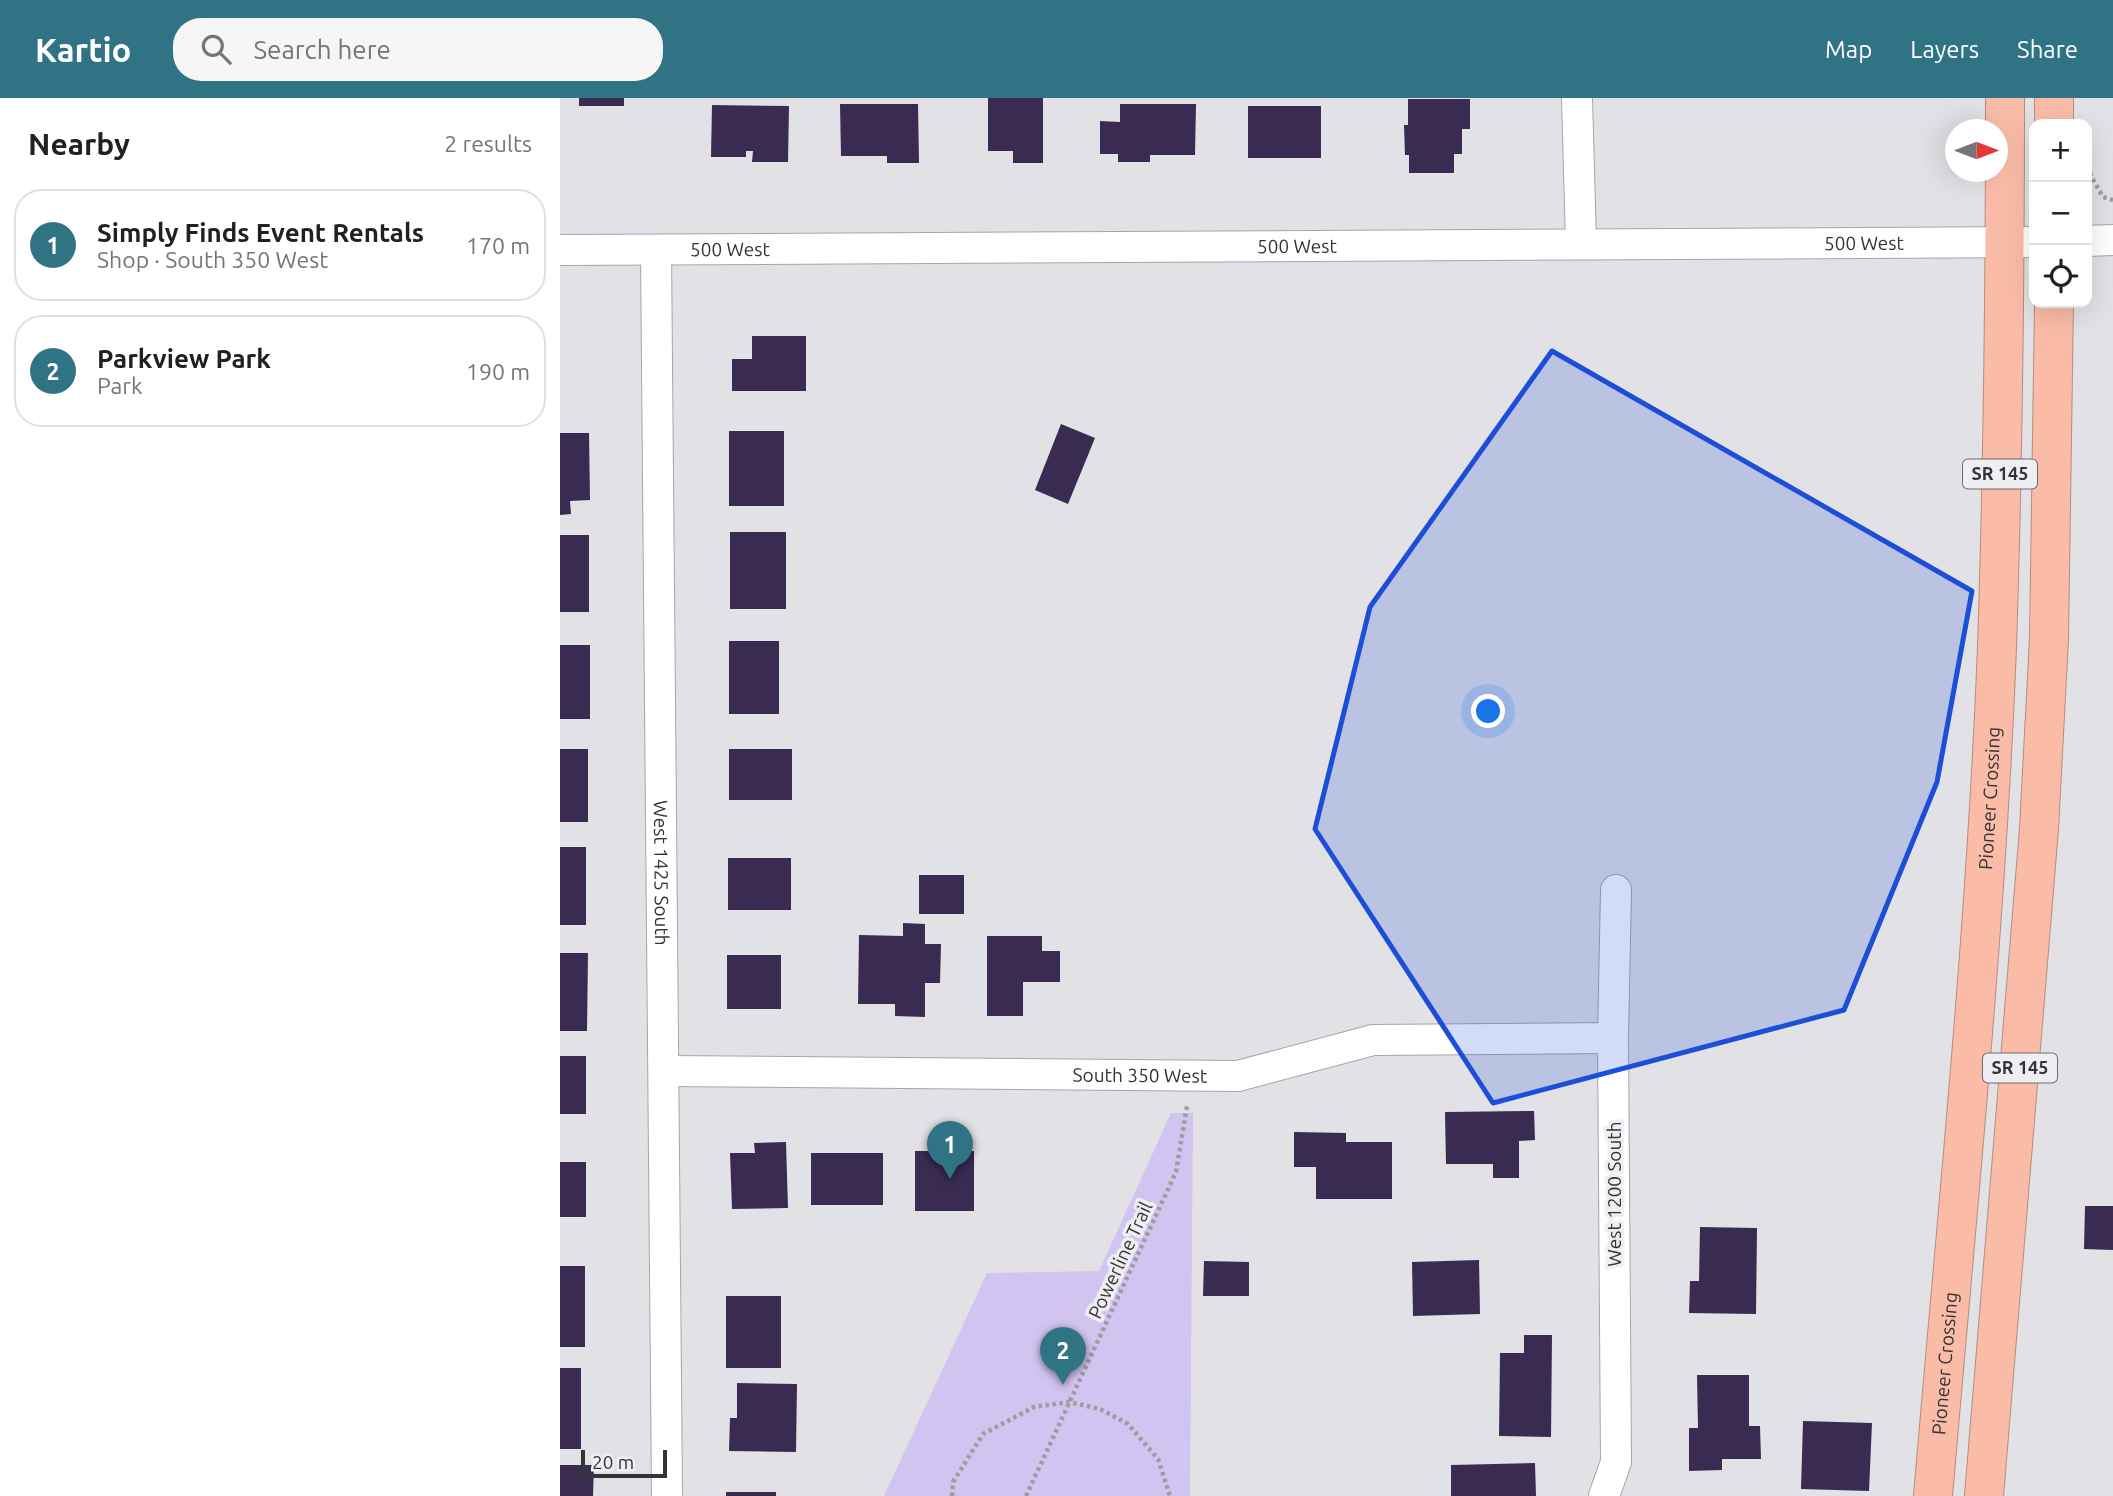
<!DOCTYPE html>
<html lang="en">
<head>
<meta charset="utf-8">
<style>
	:root { --surface:#fff; --page:#f6f6f6; --text:#202124; --muted:#757577; --line:#e0e0e0; --accent:#307384 }
	body { margin:0; font-family:Ubuntu,sans-serif; background:var(--page); color:var(--text) }
	.controls { position:absolute; right:21px; top:21px; display:grid; overflow:hidden; border-radius:14px; box-shadow:0 7px 28px #0002 }
	.controls button { width:63px; height:63px; display:grid; place-items:center; padding:0; border:0; border-bottom:2px solid var(--line); background:var(--surface); color:var(--text); font:35px sans-serif }
	.compass { position:absolute; left:1385px; top:21px; width:63px; height:63px; border-radius:50%; background:var(--surface); box-shadow:0 7px 28px #0002; rotate:90deg }
	.scale { position:absolute; left:21px; bottom:18px; width:86px; box-sizing:border-box; padding-left:7px; border:4px solid #343335; border-top:0; font-size:19px; line-height:24px; white-space:nowrap; color:#343335; -webkit-text-stroke:5px #efeef3; paint-order:stroke }
	.you { position:absolute; left:929px; top:614px; width:24px; height:24px; margin:-18px; border:5px solid #fff; border-radius:50%; background:#1a73e8; box-shadow:0 0 0 10px #1a73e833 }
	.badge { display:grid; place-items:center; width:46px; height:46px; border-radius:50%; background:var(--accent); color:#fff; font-size:23px; font-weight:700 }
	.pin { position:absolute; translate:-50% -58px; filter:drop-shadow(0 2px 4px #0008) }
	.pin::after { content:''; position:absolute; top:37px; width:24px; height:21px; background:inherit; clip-path:polygon(0 0,100% 0,50% 100%) }
	.list { margin:0; padding:0; list-style:none }
	h2 { display:flex; justify-content:space-between; align-items:center; height:91px; margin:0; padding:0 28px; font-size:30px }
	h2 small { font-size:23px; font-weight:400; color:var(--muted) }
	.list li { display:grid; grid-template-columns:46px 1fr auto; gap:21px; align-items:center; box-sizing:border-box; height:112px; margin:0 14px 14px; padding:0 14px; border:2px solid var(--line); border-radius:28px }
	.list b { display:block; font-size:26px; white-space:nowrap }
	.list p { margin:0; font-size:23px; white-space:nowrap; color:var(--muted) }
	.list em { font-size:23px; font-style:normal; color:var(--muted) }
	.icon { flex:none; width:38px; height:38px; fill:none; stroke:currentColor; stroke-width:2; stroke-linecap:round; stroke-linejoin:round }
	.map { position:relative; flex:none; width:1553px; height:1398px; overflow:hidden }
	header { display:flex; align-items:center; gap:42px; box-sizing:border-box; height:98px; padding:0 35px; background:var(--accent); color:#fff }
	header strong { font-size:33px }
	nav { display:flex; gap:38px; margin-inline-start:auto; font-size:24px }
	.search { width:490px; height:63px; background:var(--page); display:flex; align-items:center; gap:18px; box-sizing:border-box; padding:0 24px; border-radius:28px; color:var(--muted); font-size:26px }
	main { display:flex }
	aside { flex:1; background:var(--surface) }
	.map>svg:first-child { display:block }
</style>
</head>
<body>
<header>
<strong>Kartio</strong>
<div class="search"><svg class="icon" aria-label="search" viewBox="0 0 24 24"><circle cx="10" cy="10" r="6"/><path d="M15 15l6 6"/></svg>Search here</div>
<nav><a>Map</a><a>Layers</a><a>Share</a></nav>
</header>
<main>
<aside>
<h2>Nearby<small>2 results</small></h2>
<ul class="list">
<li><span class="badge">1</span><div><b>Simply Finds Event Rentals</b><p>Shop · South 350 West</p></div><em>170 m</em></li>
<li><span class="badge">2</span><div><b>Parkview Park</b><p>Park</p></div><em>190 m</em></li>
</ul>
</aside>
<div class="map">
<svg width="1553" height="1398" viewBox="0 0 1553 1398">
	<rect width="100%" height="100%" fill="#e2e1e5"/>
	<polygon fill="#d2c4f1" points="611,1015 633,1015 630,1398 324,1398 427,1175 539,1173"/>
	<g fill="#3a2b53">
		<rect x="19" y="0" width="45" height="8"/>
		<polygon points="428,0 483,0 483,65 453,65 453,53 428,53"/>
		<polygon points="848,1 910,1 910,31 902,31 902,56 894,56 894,75 849,75 849,57 845,57 844,27 848,27"/>
		<polygon points="280,6 358,6 359,65 327,65 327,58 281,58"/>
		<polygon points="560,6 636,6 635,57 590,57 590,64 558,64 558,56 540,56 540,23 560,24"/>
		<polygon points="152,7 229,8 228,64 192,64 193,53 186,53 186,59 151,59"/>
		<rect x="688" y="8" width="73" height="52"/>
		<polygon points="192,238 246,238 246,293 172,293 172,261 192,261"/>
		<polygon points="501,326 535,340 508,406 475,392"/>
		<rect x="169" y="333" width="55" height="75"/>
		<polygon points="0,335 29,335 30,402 10,403 11,416 0,417"/>
		<rect x="170" y="434" width="56" height="77"/>
		<rect x="0" y="437" width="29" height="77"/>
		<rect x="169" y="543" width="50" height="73"/>
		<rect x="0" y="547" width="30" height="74"/>
		<rect x="0" y="651" width="28" height="73"/>
		<rect x="169" y="651" width="63" height="51"/>
		<rect x="0" y="749" width="26" height="78"/>
		<rect x="168" y="760" width="63" height="52"/>
		<rect x="359" y="777" width="45" height="39"/>
		<polygon points="343,825 365,826 365,846 381,846 380,885 365,885 365,919 335,918 335,906 298,906 299,837 343,838"/>
		<polygon points="427,838 482,838 482,853 500,853 500,884 463,884 463,918 427,918"/>
		<polygon points="0,855 28,855 27,933 0,933"/>
		<rect x="167" y="857" width="54" height="54"/>
		<rect x="0" y="958" width="26" height="58"/>
		<polygon points="974,1013 975,1042 959,1043 959,1080 933,1080 933,1066 886,1066 885,1014"/>
		<polygon points="734,1034 786,1035 786,1044 832,1044 832,1101 756,1101 756,1069 734,1069"/>
		<polygon points="226,1044 228,1110 172,1111 170,1055 195,1055 194,1045"/>
		<rect x="355" y="1053" width="59" height="60"/>
		<rect x="251" y="1055" width="72" height="52"/>
		<rect x="0" y="1064" width="26" height="55"/>
		<polygon points="1525,1108 1553,1108 1553,1152 1524,1151"/>
		<polygon points="1140,1129 1197,1130 1196,1216 1129,1215 1130,1183 1139,1183"/>
		<polygon points="919,1162 920,1216 853,1218 852,1164"/>
		<polygon points="644,1163 689,1164 689,1198 643,1198"/>
		<rect x="0" y="1168" width="25" height="81"/>
		<rect x="166" y="1198" width="55" height="72"/>
		<polygon points="964,1237 992,1237 991,1339 939,1338 940,1255 964,1255"/>
		<rect x="0" y="1270" width="21" height="81"/>
		<polygon points="1137,1277 1189,1277 1189,1328 1200,1328 1201,1361 1162,1361 1162,1372 1129,1373 1129,1330 1138,1330"/>
		<polygon points="177,1285 237,1286 236,1354 169,1353 170,1320 177,1320"/>
		<polygon points="1243,1323 1312,1325 1309,1393 1241,1391"/>
		<polygon points="975,1365 976,1398 891,1398 891,1367"/>
		<polygon points="0,1367 34,1367 33,1398 0,1398"/>
		<rect x="166" y="1394" width="50" height="4"/>
	</g>
	<g fill="none" stroke-linecap="round" stroke-linejoin="round">
		<defs>
			<g id="minor">
				<polyline points="1017,0 1021,145"/>
				<polyline points="1527,143 1553,142"/>
				<path id="s1" d="M0,152L1474,144"/>
				<path id="s2" d="M96,152L107,1398"/>
				<path id="s3" d="M104,973L678,978L813,942L1053,940"/>
				<polyline points="1044,1398 1056,1364 1053,940 1056,792"/>
			</g>
			<g id="highway">
				<polyline points="1494,0 1494,26"/>
				<path id="s4" d="M1373,1398C1397,1115 1426,832 1437,549C1443,366 1445,183 1445,0"/>
				<polyline points="1424,1398 1479,731 1489,541 1494,205"/>
			</g>
		</defs>
		<use href="#minor" stroke="#a6a5a9" stroke-width="32"/>
		<use href="#highway" stroke="#b58c7f" stroke-width="40"/>
		<g stroke="#9d9c9f" stroke-width="4.5" stroke-dasharray="3.5 3.5" stroke-linecap="butt">
			<polyline points="1527,61 1531,78 1543,99 1553,102"/>
			<polyline points="392,1398 393,1384 423,1336 474,1309 509,1304 540,1311 568,1326 598,1361 610,1398"/>
			<polyline points="466,1398 616,1074 627,1008"/>
		</g>
		<use href="#minor" stroke="#fff" stroke-width="30"/>
		<use href="#highway" stroke="#fabca7" stroke-width="38"/>
	</g>
	<path fill="#1d4ed8" fill-opacity="0.2" stroke="#1d4ed8" stroke-width="5" stroke-linejoin="round" d="M992,253L1412,493L1377,684L1284,912L933,1005L755,731L810,509Z"/>
	<g text-anchor="middle" stroke-width="7" stroke-linejoin="round" paint-order="stroke">
		<g fill="#efeef3" stroke="#6c6b6e" stroke-width="2">
			<rect x="1403" y="361.5" width="74" height="29" rx="5"/>
			<rect x="1423" y="955.5" width="74" height="29" rx="5"/>
		</g>
		<g font-size="18" font-weight="bold" fill="#343335">
			<text x="1440" y="382">SR 145</text>
			<text x="1460" y="976">SR 145</text>
		</g>
		<g font-size="19" fill="#343335" stroke="#efeef3">
			<text dy="7" stroke="none"><textPath href="#s1" startOffset="1304">500 West</textPath></text>
			<text dy="7" stroke="none"><textPath href="#s1" startOffset="737">500 West</textPath></text>
			<text dy="7" stroke="none"><textPath href="#s1" startOffset="170">500 West</textPath></text>
			<text dy="7" stroke="none"><textPath href="#s4" startOffset="700">Pioneer Crossing</textPath></text>
			<text dy="7" stroke="none"><textPath href="#s2" startOffset="623">West 1425 South</textPath></text>
			<text dy="7" stroke="none"><textPath href="#s3" startOffset="476">South 350 West</textPath></text>
			<text transform="translate(1054 1096) rotate(-90)" y="7">West 1200 South</text>
			<text transform="translate(560 1162) rotate(-65)" y="7">Powerline Trail</text>
			<text dy="7" stroke="none"><textPath href="#s4" startOffset="133">Pioneer Crossing</textPath></text>
		</g>
	</g>
</svg>
<div class="controls">
<button>+</button>
<button>−</button>
<button><svg class="icon" aria-label="locate" viewBox="0 0 24 24"><circle cx="12" cy="12" r="6"/><path d="M12 2v4M12 18v4M2 12h4M18 12h4"/></svg></button>
</div>
<svg class="compass" viewBox="-18 -18 36 36"><path d="M0-13l5 13h-10z" fill="#e53935"/><path d="M0 13l5-13h-10z" fill="#757577"/></svg>
<div class="scale">20 m</div>
<div class="you"></div>
<div class="pin badge" style="left:390px;top:1081px">1</div>
<div class="pin badge" style="left:503px;top:1287px">2</div>
</div>
</main>
</body>
</html>
